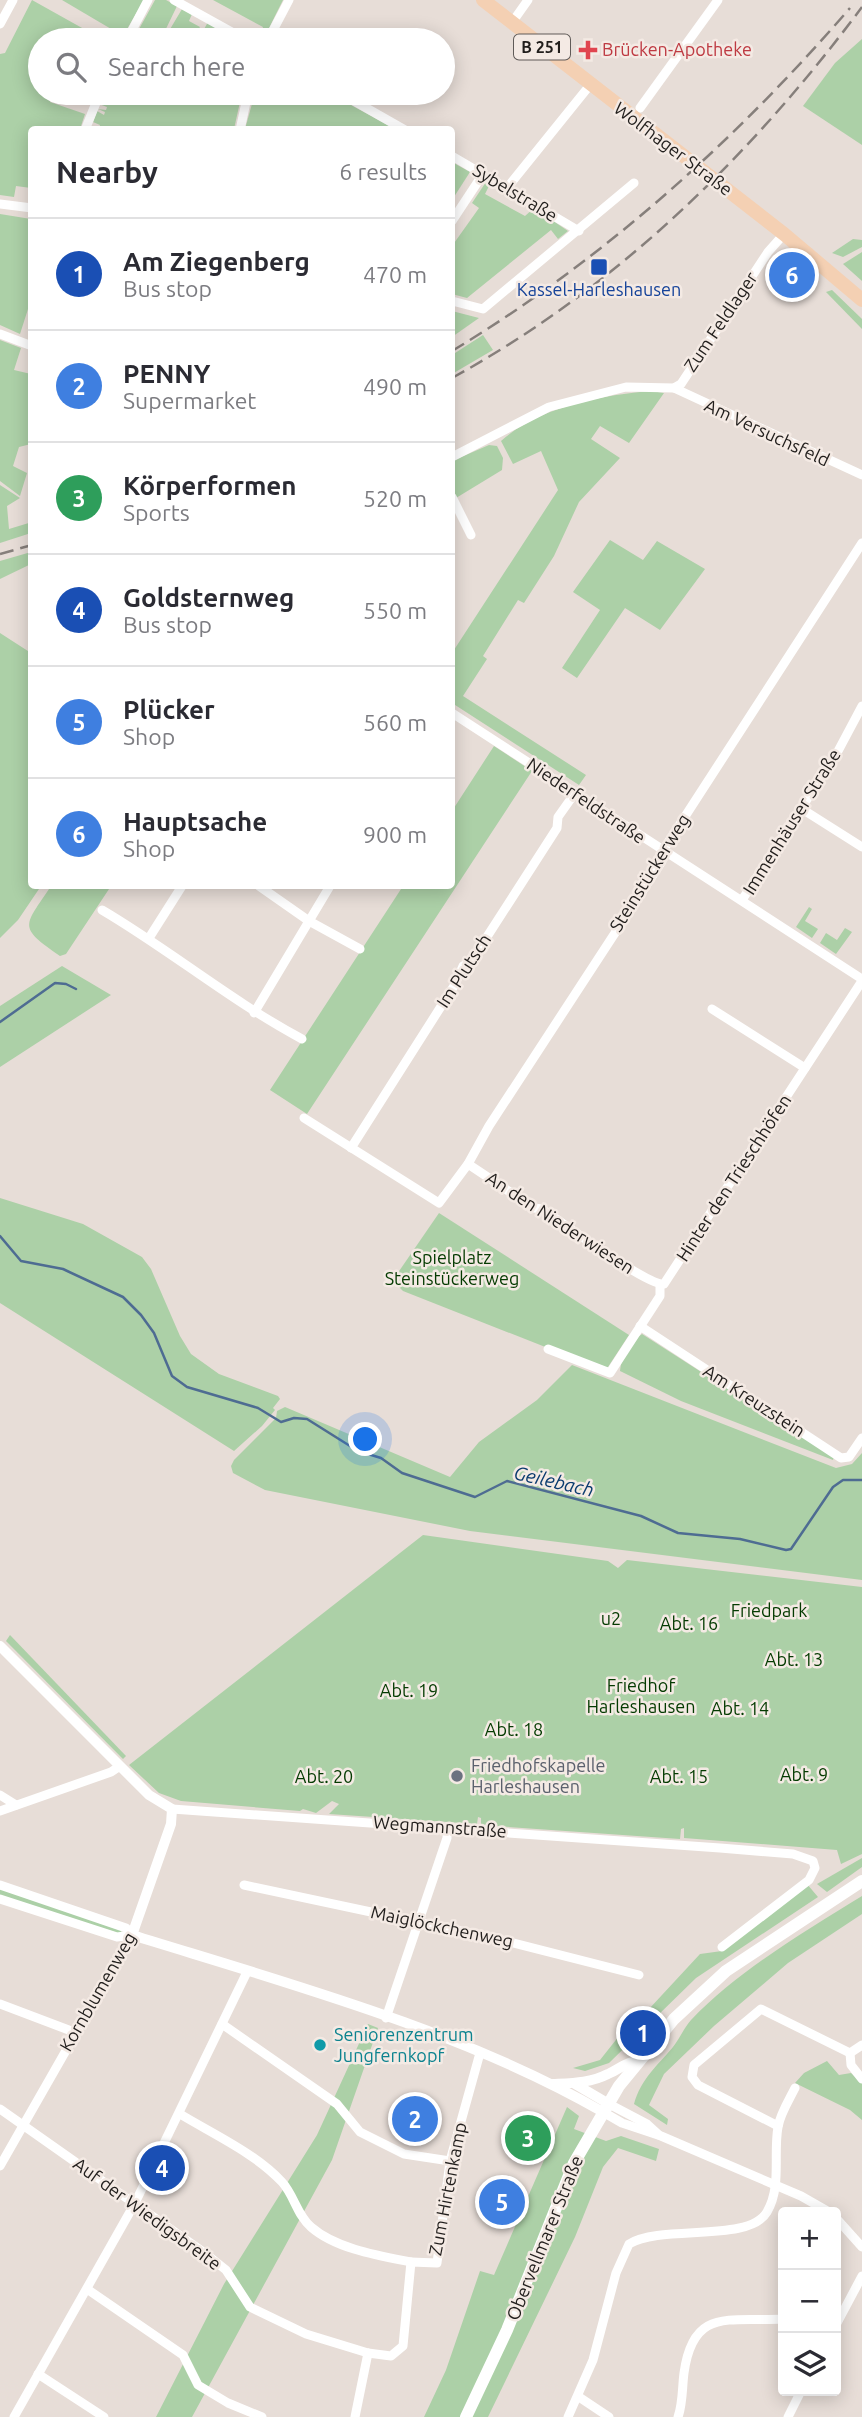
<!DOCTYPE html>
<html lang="en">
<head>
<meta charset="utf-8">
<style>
	:root { --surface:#fff; --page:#f2f2f3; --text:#2b2b33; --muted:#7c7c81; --line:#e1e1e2; --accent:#0075bf }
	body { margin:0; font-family:Ubuntu,sans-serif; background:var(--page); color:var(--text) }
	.controls { position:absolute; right:21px; bottom:21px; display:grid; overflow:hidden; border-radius:7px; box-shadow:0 4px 18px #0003 }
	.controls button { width:63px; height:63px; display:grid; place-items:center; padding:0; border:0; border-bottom:2px solid var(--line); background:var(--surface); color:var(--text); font:35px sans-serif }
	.you { position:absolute; left:366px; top:1440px; width:24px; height:24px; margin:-18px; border:5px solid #fff; border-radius:50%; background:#1a73e8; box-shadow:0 0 0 10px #1a73e833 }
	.badge { display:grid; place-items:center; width:46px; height:46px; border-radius:50%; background:var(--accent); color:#fff; font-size:23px; font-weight:700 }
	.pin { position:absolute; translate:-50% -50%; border:4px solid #fff; box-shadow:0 2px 7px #0006 }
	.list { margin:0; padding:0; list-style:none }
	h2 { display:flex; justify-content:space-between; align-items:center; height:91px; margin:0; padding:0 28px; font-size:30px }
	h2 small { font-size:23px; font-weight:400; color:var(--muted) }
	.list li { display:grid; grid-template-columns:46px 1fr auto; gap:21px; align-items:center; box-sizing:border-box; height:112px; padding:0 28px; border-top:2px solid var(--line) }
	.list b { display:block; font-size:26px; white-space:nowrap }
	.list p { margin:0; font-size:23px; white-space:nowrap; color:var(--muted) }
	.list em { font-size:23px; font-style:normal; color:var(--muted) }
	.icon { flex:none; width:38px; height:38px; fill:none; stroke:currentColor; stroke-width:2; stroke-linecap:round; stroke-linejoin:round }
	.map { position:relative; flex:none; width:862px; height:2417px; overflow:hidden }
	.search { position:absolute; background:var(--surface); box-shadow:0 4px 18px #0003; left:28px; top:28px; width:427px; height:77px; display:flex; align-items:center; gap:18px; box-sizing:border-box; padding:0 24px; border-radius:38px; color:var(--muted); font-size:26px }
	.panel { position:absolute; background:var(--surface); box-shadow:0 4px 18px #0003; left:28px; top:126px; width:427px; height:763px; border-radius:7px }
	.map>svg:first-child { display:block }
</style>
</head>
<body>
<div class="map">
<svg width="862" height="2417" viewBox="0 0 862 2417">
	<rect width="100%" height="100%" fill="#e7ddd7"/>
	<g fill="#acd0a7">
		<polygon points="32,0 100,38 40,40 40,93 53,93 50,102 85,114 80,129 32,130 31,156 28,158 31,160 31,188 16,186 14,197 0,195 0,54 5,53"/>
		<polygon points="62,0 144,0 123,36"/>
		<polygon points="155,0 166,0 177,6 163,35 166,36 182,9 192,14 189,21 200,27 192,40 133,40"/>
		<polygon points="213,0 283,0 263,40 259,40 263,27"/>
		<polygon points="208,22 225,32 221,40 198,40"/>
		<polygon points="862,39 862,145 803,106 835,63"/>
		<polygon points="107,93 242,93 234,129 99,129 100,125 93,122 97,111 104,115 105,112 98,109 106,110 107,107 99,104 102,97 108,105 112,96"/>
		<polygon points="255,93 329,93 395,129 245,129"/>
		<polygon points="452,162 470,172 452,200"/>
		<polygon points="486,182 490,184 485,194 525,216 534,208 568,231 558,239 551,230 467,298 452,294 452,246 479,208 472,203"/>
		<polygon points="0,214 31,219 31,309 28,309 20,334 0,325"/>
		<polygon points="853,239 862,240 862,247 843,257 832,253"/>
		<polygon points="862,252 862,281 843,264"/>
		<polygon points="832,290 862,319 862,329 826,292"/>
		<polygon points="452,311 479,318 452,337"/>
		<polygon points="483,335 493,350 452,374 452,355"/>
		<polygon points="0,340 21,348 14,370 31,374 31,444 19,447 13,466 27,473 20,496 0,481"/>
		<path d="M651,391L664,393L629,443L600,426L591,439L620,458L579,502L554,556L524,603L518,600L483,656L487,659L463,696L586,775L579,785L452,703V653L558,490L541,451L513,464L501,441C539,407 602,395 651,391Z"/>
		<polygon points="489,445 497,446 503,458 502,470 456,498 452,489 452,461"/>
		<polygon points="0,485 20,498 7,506 9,529 32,522 31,533 0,543"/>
		<polygon points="610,540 643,560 657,541 705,569 660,630 625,608 577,678 562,668 600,610 573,592"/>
		<polygon points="31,552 31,564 0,579 0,561"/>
		<polygon points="0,633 31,653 32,886 41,886 18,920 0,938"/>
		<polygon points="494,746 532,771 307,1114 270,1090 403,886 452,886 452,811"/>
		<path d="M51,886H111L66,954L60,956C17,926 24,927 51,886Z"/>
		<polygon points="809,907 812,909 805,921 818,929 812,938 796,927"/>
		<polygon points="845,928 852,932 836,954 820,943 826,933 837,940"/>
		<polygon points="62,966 111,995 0,1067 0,1006"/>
		<polygon points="0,1198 83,1224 142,1257 151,1269 180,1336 191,1354 219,1374 278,1396 280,1399 273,1408 275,1410 262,1426 234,1451 0,1303"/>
		<polygon points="439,1213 629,1335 608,1367 601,1369 403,1291 395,1283 395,1277"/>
		<path d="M642,1334L834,1457L833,1460L681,1401L620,1371C621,1356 630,1342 642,1334Z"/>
		<polygon points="572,1365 836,1468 852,1464 862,1453 862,1580 470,1531 265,1490 233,1473 231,1466 234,1460 276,1418 277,1411 285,1407 450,1477 479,1442 537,1400"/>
		<polygon points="423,1535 608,1561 618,1568 627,1560 862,1587 862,1854 841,1864 837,1850 684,1838 684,1828 681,1829 680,1839 481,1825 481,1818 478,1817 477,1824 329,1814 339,1804 332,1801 316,1813 303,1809 300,1811 181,1801 159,1793 129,1765"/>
		<polygon points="10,1635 126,1756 123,1759 6,1641"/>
		<polygon points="862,1858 862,1867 827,1892 817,1884"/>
		<polygon points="807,1884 818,1897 696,1978 609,2063 585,2071 573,2068 600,2060 623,2031 649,2009 700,1954 722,1951"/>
		<polygon points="0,1889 122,1930 120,1934 0,1895"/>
		<path d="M862,1896V1914L788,1963L714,2026L664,2074L649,2105L668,2119L667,2125L634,2104C641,2079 657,2066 673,2047C680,2038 684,2028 691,2020C739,1970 804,1932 862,1896Z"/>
		<polygon points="368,2024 378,2028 332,2160 192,2417 156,2417 224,2284 317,2135"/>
		<polygon points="827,2061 839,2075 851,2073 862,2083 862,2120 850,2110 795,2083 804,2073"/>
		<polygon points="567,2107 579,2116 574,2129 606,2141 621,2136 659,2149 656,2161 618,2148 603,2167 575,2237 488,2417 424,2417 446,2370 480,2271 494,2275"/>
	</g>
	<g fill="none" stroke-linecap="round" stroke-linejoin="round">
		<g stroke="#4e6c92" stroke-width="2.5">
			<polyline points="0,1022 55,983 66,984 76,989"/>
			<polyline points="0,1236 21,1261 63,1269 123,1297 141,1315 154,1333 172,1376 187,1387 258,1408 281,1422 294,1418 307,1419 358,1451 381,1458 402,1473 475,1497 507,1481 641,1516 678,1533 740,1539 786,1550 791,1549 833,1487 843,1480 862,1480"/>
		</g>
		<g stroke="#fff" stroke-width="9">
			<polyline points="174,0 246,40"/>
			<polyline points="0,24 13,0"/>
			<polyline points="511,24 528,0"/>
			<polyline points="127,40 148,0"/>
			<polyline points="268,40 289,0"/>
			<polyline points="340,93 405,130"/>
			<polyline points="640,108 718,0"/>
			<polyline points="85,130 100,93"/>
			<polyline points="240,130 248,93"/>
			<polyline points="452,156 579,231"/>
			<polyline points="507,188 590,85"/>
			<polyline points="0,204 32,208"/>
			<polyline points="452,221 483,174"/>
			<polyline points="452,301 483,309 634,183"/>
			<polyline points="0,334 32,346"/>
			<polyline points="674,388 862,475"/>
			<polyline points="452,457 549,407 626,387 674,388 681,384 768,252 784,234"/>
			<polyline points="452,497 471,535"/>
			<polyline points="452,713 862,979"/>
			<polyline points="802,809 862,847"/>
			<polyline points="259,886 309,921 360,949"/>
			<polyline points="742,900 837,753 862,706"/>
			<path d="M102,910C170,950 231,1001 302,1039"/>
			<polyline points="149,938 182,886"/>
			<polyline points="712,1009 805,1068"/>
			<polyline points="254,1013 330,886"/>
			<polyline points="304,1118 439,1203 468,1164 489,1126 662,861 662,852 862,543"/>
			<polyline points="351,1148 454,986 463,966 472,960 557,828 558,817 575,793"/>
			<path d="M468,1164L534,1208L542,1209C562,1222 647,1286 664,1284L862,981"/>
			<polyline points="640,1326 841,1458 849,1457 862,1438"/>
			<polyline points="548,1349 610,1373 660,1296 660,1285"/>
			<polyline points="0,1795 16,1805"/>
			<polyline points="172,1809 720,1848 793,1854 813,1861 815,1868 809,1880 722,1947"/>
			<polyline points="0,1811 111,1772 120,1766"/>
			<polyline points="0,1885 126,1928 132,1935"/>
			<polyline points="244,1885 498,1939 639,1975"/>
			<polyline points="0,1899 117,1937 132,1935"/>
			<polyline points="0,2004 74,2032"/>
			<polyline points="386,2018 447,1838 447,1828"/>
			<polyline points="222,2024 337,2104 360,2132 404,2154 450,2161"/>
			<polyline points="850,2053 851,2065 862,2079"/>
			<polyline points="850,2053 862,2045"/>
			<polyline points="609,2104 647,2124 659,2135"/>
			<polyline points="0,2109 206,2254 226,2270 250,2307 306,2334 368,2353 391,2356 403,2346 411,2262 437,2263 450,2161 480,2053"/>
			<polyline points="603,2112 622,2123 661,2136 801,2196 829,2212"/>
			<path d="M180,2114C213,2134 255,2153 282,2182C294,2195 297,2215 311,2227C336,2249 380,2256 411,2262"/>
			<polyline points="778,2126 698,2085 692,2077 694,2065 761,2009 850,2053"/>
			<polyline points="0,2166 132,1935"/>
			<polyline points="836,2218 862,2247"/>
			<polyline points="87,2289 183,2355 198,2385 228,2403 262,2417"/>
			<polyline points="836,2325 862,2276"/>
			<polyline points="38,2374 104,2417"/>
			<polyline points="579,2397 609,2417"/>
			<polyline points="14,2417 135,2203 247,1972"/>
			<polyline points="355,2417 368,2353"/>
			<path d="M568,2417L593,2360L616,2273L629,2244C662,2224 749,2243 767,2212C782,2186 773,2155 778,2127C780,2114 789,2100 795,2088"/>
			<path d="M678,2417C683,2403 682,2388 684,2373C693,2307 729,2322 783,2319"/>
			<polyline points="788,2417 801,2391"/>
		</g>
		<g stroke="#fff" stroke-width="10">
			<path d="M0,1646L149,1795L172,1809L171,1824L132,1935C287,1983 463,2031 603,2112"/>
			<path d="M553,2084C573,2083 590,2083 608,2074C620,2069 625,2062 638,2061"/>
			<polyline points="575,2084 609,2104"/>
		</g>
		<polyline stroke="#fff" stroke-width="12" points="466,2417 507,2330 574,2163 619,2086 674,2019 726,1971 862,1881"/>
		<polyline stroke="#f4d0b3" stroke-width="14" points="483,0 784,234 862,300"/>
		<g stroke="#867f7b" stroke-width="2.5" stroke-dasharray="14 7" stroke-linecap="butt">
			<path d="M452,351C603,260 735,141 850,8"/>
			<path d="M452,378C616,288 751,156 862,7"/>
			<polyline points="0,554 32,545"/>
		</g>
	</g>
	<path fill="#e0444e" stroke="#f4eae4" stroke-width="2.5" d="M584.5 39.5h7v7h7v7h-7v7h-7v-7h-7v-7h7z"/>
	<rect fill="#1a4fb4" stroke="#f4eae4" stroke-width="2.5" x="590" y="258" width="18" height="18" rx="3.5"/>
	<circle fill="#6b7280" stroke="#f4eae4" stroke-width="2.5" cx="457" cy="1776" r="7"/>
	<circle fill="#0f9aa8" stroke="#f4eae4" stroke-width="2.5" cx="320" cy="2045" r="7"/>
	<g text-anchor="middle" stroke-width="5" stroke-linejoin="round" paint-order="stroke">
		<rect fill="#f4eae4" stroke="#605b58" stroke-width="2" x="514" y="34.5" width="56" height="25" rx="5"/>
		<g font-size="16" font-weight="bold" fill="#211e1c">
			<text x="542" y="53">B 251</text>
		</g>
		<g font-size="18" fill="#be3a42" stroke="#f4eae4" text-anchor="start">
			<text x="602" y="56">Brücken-Apotheke</text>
		</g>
		<g font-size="18" fill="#211e1c" stroke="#f4eae4">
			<text transform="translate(673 149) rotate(37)" y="6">Wolfhager Straße</text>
			<text transform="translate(515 193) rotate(31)" y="6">Sybelstraße</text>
			<text transform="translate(721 322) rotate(-56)" y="6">Zum Feldlager</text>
			<text transform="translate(767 433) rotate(25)" y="6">Am Versuchsfeld</text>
			<text transform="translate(586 801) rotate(34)" y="6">Niederfeldstraße</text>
			<text transform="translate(792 822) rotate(-58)" y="6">Immenhäuser Straße</text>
			<text transform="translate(650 873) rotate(-58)" y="6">Steinstückerweg</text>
			<text transform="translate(464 971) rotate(-57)" y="6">Im Plutsch</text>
			<text transform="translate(734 1178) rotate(-57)" y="6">Hinter den Trieschhöfen</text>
			<text transform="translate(560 1223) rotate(33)" y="6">An den Niederwiesen</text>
			<text transform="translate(754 1401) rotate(33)" y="6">Am Kreuzstein</text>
			<text transform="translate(440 1827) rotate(4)" y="6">Wegmannstraße</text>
			<text transform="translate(442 1927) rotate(12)" y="6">Maiglöckchenweg</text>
			<text transform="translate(98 1992) rotate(-60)" y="6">Kornblumenweg</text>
			<text transform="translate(448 2189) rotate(-79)" y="6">Zum Hirtenkamp</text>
			<text transform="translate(147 2214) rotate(36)" y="6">Auf der Wiedigsbreite</text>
			<text transform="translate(545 2238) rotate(-68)" y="6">Obervellmarer Straße</text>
		</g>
		<g font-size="18" fill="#164399" stroke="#f4eae4">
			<text x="599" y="296">Kassel-Harleshausen</text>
		</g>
		<g font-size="18" fill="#043b01" stroke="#f4eae4">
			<text x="452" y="1264">Spielplatz<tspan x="452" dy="21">Steinstückerweg</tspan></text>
			<text x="769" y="1617">Friedpark</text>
			<text x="611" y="1625">u2</text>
			<text x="689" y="1630">Abt. 16</text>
			<text x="794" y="1666">Abt. 13</text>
			<text x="641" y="1692">Friedhof<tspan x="641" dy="21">Harleshausen</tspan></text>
			<text x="409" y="1697">Abt. 19</text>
			<text x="740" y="1715">Abt. 14</text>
			<text x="514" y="1736">Abt. 18</text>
			<text x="804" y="1781">Abt. 9</text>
			<text x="324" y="1783">Abt. 20</text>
			<text x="679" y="1783">Abt. 15</text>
		</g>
		<g font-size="18" fill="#5b616d" stroke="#f4eae4" text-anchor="start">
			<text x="471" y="1772">Friedhofskapelle<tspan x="471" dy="21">Harleshausen</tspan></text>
		</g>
		<g font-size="18" fill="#0d838f" stroke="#f4eae4" text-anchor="start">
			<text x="334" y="2041">Seniorenzentrum<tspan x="334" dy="21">Jungfernkopf</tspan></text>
		</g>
		<g font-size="19" font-style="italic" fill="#0a3b6e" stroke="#f4eae4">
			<text transform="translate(554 1481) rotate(13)" y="7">Geilebach</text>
		</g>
	</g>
</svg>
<div class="controls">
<button>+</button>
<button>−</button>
<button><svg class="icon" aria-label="layers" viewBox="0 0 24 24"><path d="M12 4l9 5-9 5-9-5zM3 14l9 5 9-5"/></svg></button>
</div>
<div class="you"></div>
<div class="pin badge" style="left:643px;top:2033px;background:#1a4fb4">1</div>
<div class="pin badge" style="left:415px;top:2119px;background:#3f7fe0">2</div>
<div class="pin badge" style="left:528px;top:2138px;background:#2e9e5b">3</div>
<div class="pin badge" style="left:162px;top:2168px;background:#1a4fb4">4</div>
<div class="pin badge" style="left:502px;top:2202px;background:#3f7fe0">5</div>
<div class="pin badge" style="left:792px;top:275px;background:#3f7fe0">6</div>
<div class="search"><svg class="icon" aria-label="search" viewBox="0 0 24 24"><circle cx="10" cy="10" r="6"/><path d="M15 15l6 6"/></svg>Search here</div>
<section class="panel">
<h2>Nearby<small>6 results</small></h2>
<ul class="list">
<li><span class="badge" style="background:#1a4fb4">1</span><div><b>Am Ziegenberg</b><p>Bus stop</p></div><em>470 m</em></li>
<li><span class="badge" style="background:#3f7fe0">2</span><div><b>PENNY</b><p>Supermarket</p></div><em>490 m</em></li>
<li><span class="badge" style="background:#2e9e5b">3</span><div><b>Körperformen</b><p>Sports</p></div><em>520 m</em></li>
<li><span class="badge" style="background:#1a4fb4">4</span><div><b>Goldsternweg</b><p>Bus stop</p></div><em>550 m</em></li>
<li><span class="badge" style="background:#3f7fe0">5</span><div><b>Plücker</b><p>Shop</p></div><em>560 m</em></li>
<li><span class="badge" style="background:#3f7fe0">6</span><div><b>Hauptsache</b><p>Shop</p></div><em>900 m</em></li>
</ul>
</section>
</div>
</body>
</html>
